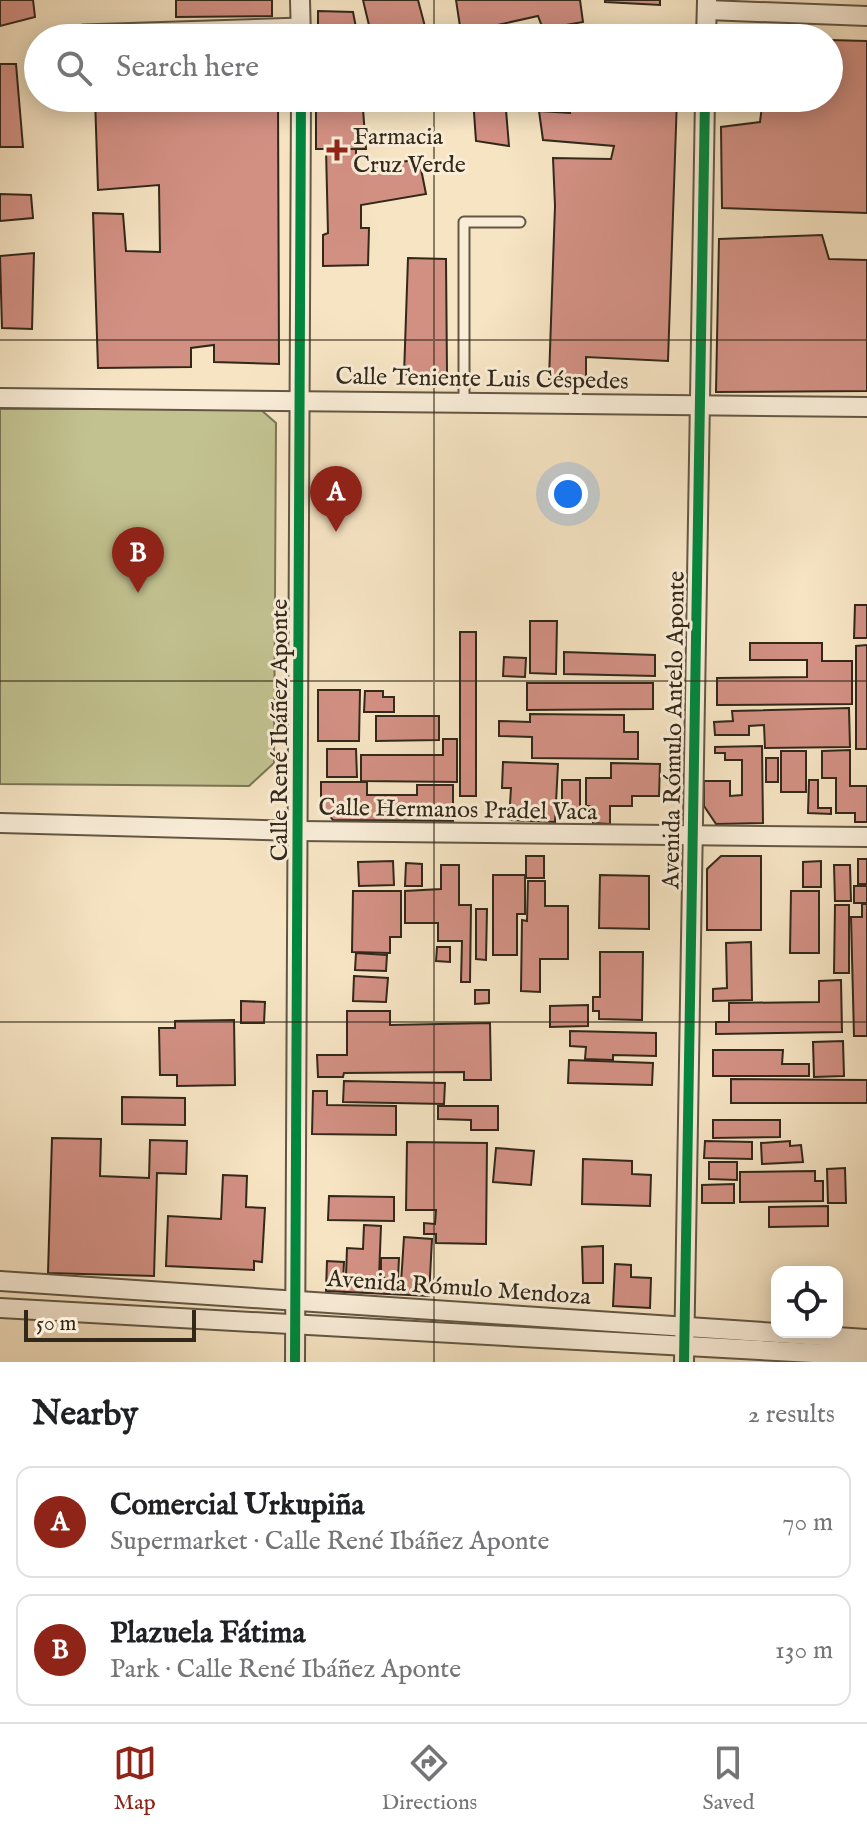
<!DOCTYPE html>
<html lang="en">
<head>
<meta charset="utf-8">
<style>
	:root { --surface:#fff; --page:#f6f6f6; --text:#202124; --muted:#757577; --line:#e0e0e0; --accent:#8f2418 }
	body { margin:0; font-family:"IM FELL English",serif; background:var(--page); color:var(--text) }
	.controls { position:absolute; right:24px; bottom:24px; display:grid; overflow:hidden; border-radius:16px; box-shadow:0 4px 20px #0003 }
	.controls button { width:72px; height:72px; display:grid; place-items:center; padding:0; border:0; border-bottom:2px solid var(--line); background:var(--surface); color:var(--text); font:40px sans-serif }
	.scale { position:absolute; left:24px; bottom:20px; width:172px; box-sizing:border-box; padding-left:8px; border:4px solid #32281a; border-top:0; font-size:22px; line-height:28px; white-space:nowrap; color:#32281a; -webkit-text-stroke:6px #f9edd8; paint-order:stroke }
	.you { position:absolute; left:568px; top:494px; width:28px; height:28px; margin:-20px; border:6px solid #fff; border-radius:50%; background:#1a73e8; box-shadow:0 0 0 12px #1a73e833 }
	.badge { display:grid; place-items:center; width:52px; height:52px; border-radius:50%; background:var(--accent); color:#fff; font-size:26px; font-weight:700 }
	.pin { position:absolute; translate:-50% -66px; filter:drop-shadow(0 2px 4px #0008) }
	.pin::after { content:''; position:absolute; top:42px; width:28px; height:24px; background:inherit; clip-path:polygon(0 0,100% 0,50% 100%) }
	.list { margin:0; padding:0; list-style:none }
	h2 { display:flex; justify-content:space-between; align-items:center; height:104px; margin:0; padding:0 32px; font-size:34px }
	h2 small { font-size:26px; font-weight:400; color:var(--muted) }
	.list li { display:grid; grid-template-columns:52px 1fr auto; gap:24px; align-items:center; box-sizing:border-box; height:112px; margin:0 16px 16px; padding:0 16px; border:2px solid var(--line); border-radius:16px }
	.list b { display:block; font-size:30px; white-space:nowrap }
	.list p { margin:0; font-size:26px; white-space:nowrap; color:var(--muted) }
	.list em { font-size:26px; font-style:normal; color:var(--muted) }
	.icon { flex:none; width:44px; height:44px; fill:none; stroke:currentColor; stroke-width:2; stroke-linecap:round; stroke-linejoin:round }
	.map { position:relative; flex:none; width:867px; height:1362px; overflow:hidden }
	.search { position:absolute; background:var(--surface); box-shadow:0 4px 20px #0003; left:24px; right:24px; top:24px; height:88px; display:flex; align-items:center; gap:20px; box-sizing:border-box; padding:0 28px; border-radius:44px; color:var(--muted); font-size:30px }
	.sheet { height:360px; background:var(--surface) }
	nav { display:flex; justify-content:space-around; align-items:center; box-sizing:border-box; height:112px; border-top:2px solid var(--line); background:var(--surface); font-size:22px; color:var(--muted) }
	nav a { display:grid; justify-items:center; gap:4px }
	nav .on { color:var(--accent) }
	.map>svg:first-child { display:block }
</style>
</head>
<body>
<div class="map">
<svg width="867" height="1362" viewBox="0 0 867 1362">
	<rect width="100%" height="100%" fill="#f6e4c3"/>
	<filter id="stains"><feTurbulence type="fractalNoise" baseFrequency=".0025" numOctaves="4"/><feColorMatrix values="0 0 0 0 .2 0 0 0 0 .09 0 0 0 0 .02 0 0 0 .5 -.17"/></filter>
	<radialGradient id="worn" r=".72"><stop offset=".6" stop-color="#630" stop-opacity="0"/><stop offset="1" stop-color="#630" stop-opacity=".3"/></radialGradient>
	<polygon fill="#c2c290" stroke="#7a7555" stroke-width="2" points="0,409 260,409 276,423 274,763 249,786 0,784"/>
	<g fill="#d29083" stroke="#32281a" stroke-width="2">
		<polygon points="0,0 33,0 35,17 0,26"/>
		<polygon points="176,0 272,0 272,16 176,17"/>
		<polygon points="363,0 418,0 428,38 372,38"/>
		<polygon points="456,0 580,0 583,22 543,29 538,16 461,33"/>
		<polygon points="605,0 660,0 660,5 605,2"/>
		<polygon points="318,11 353,12 358,38 318,38"/>
		<polygon points="278,34 278,38 93,38"/>
		<polygon points="829,40 867,41 867,213 722,208 721,127 760,122 763,98 829,98"/>
		<polygon points="0,64 16,64 23,147 0,147"/>
		<polygon points="95,98 278,98 279,364 214,362 214,345 191,348 191,367 98,368 93,213 123,214 126,251 160,252 159,185 98,190"/>
		<polygon points="473,98 505,98 509,146 476,141"/>
		<polygon points="568,98 677,98 668,361 586,357 586,377 549,379 555,206 553,158 611,159 614,146 543,140 539,111 570,113"/>
		<polygon points="316,109 363,109 366,149 316,149"/>
		<polygon points="326,149 356,149 356,170 419,159 426,194 361,205 361,228 369,228 368,265 323,266 323,235 328,233"/>
		<polygon points="0,194 31,195 33,218 0,221"/>
		<polygon points="822,235 829,259 867,260 867,391 716,392 719,239"/>
		<polygon points="34,253 32,329 2,328 0,256"/>
		<polygon points="408,258 446,259 447,374 404,375"/>
		<polygon points="855,605 867,605 867,638 854,638"/>
		<polygon points="530,621 557,621 556,674 530,673"/>
		<rect x="460" y="632" width="16" height="164"/>
		<polygon points="750,643 822,643 822,661 852,661 852,704 717,705 717,678 807,677 807,660 750,660"/>
		<polygon points="867,645 867,749 856,749 856,646"/>
		<polygon points="564,652 655,655 655,676 564,674"/>
		<polygon points="504,657 526,658 525,677 503,676"/>
		<polygon points="527,683 653,683 653,709 527,710"/>
		<polygon points="318,690 360,690 359,741 318,741"/>
		<polygon points="365,691 383,691 383,697 394,697 394,712 364,712"/>
		<polygon points="849,708 850,747 765,748 764,725 749,726 749,735 715,735 714,722 733,721 732,711"/>
		<polygon points="530,714 624,715 624,732 638,732 638,759 532,758 532,737 499,736 499,721 530,722"/>
		<polygon points="376,716 439,716 439,740 376,741"/>
		<polygon points="443,739 457,739 457,782 361,781 361,755 443,755"/>
		<polygon points="762,746 763,823 716,824 704,806 704,781 730,781 730,796 742,795 742,760 725,760 725,753 715,753 715,747"/>
		<polygon points="327,749 356,749 357,777 327,777"/>
		<polygon points="850,750 850,786 867,786 867,822 855,822 855,813 836,813 836,778 822,778 822,751"/>
		<rect x="781" y="751" width="25" height="41"/>
		<rect x="766" y="758" width="12" height="24"/>
		<polygon points="503,762 558,764 555,822 509,820 511,788 502,788"/>
		<polygon points="611,763 660,764 659,796 632,796 632,806 610,806 610,824 593,823 593,806 586,806 586,778 611,778"/>
		<rect x="562" y="780" width="18" height="32"/>
		<polygon points="809,780 818,780 818,808 831,808 831,814 808,813"/>
		<polygon points="321,782 367,782 367,795 417,795 417,785 453,785 453,821 333,820 321,805"/>
		<rect x="526" y="856" width="18" height="22"/>
		<polygon points="721,856 761,856 761,930 707,930 707,869"/>
		<rect x="858" y="859" width="9" height="25"/>
		<polygon points="393,861 394,885 359,886 358,862"/>
		<polygon points="821,861 821,887 803,887 803,862"/>
		<polygon points="406,863 422,864 422,886 405,886"/>
		<polygon points="441,865 459,865 459,905 471,905 470,982 461,982 462,941 438,941 438,923 405,923 405,891 441,889"/>
		<polygon points="834,865 850,865 851,901 835,901"/>
		<polygon points="493,875 525,875 525,914 517,914 517,955 493,955"/>
		<polygon points="600,875 649,876 649,929 599,928"/>
		<polygon points="528,881 545,881 545,906 568,906 568,959 540,959 540,992 521,991 522,920 527,921"/>
		<rect x="854" y="886" width="13" height="17"/>
		<polygon points="353,891 401,891 401,937 390,937 390,953 352,952"/>
		<polygon points="791,891 819,891 819,953 790,953"/>
		<polygon points="862,904 867,904 867,1036 854,1036 851,917 862,917"/>
		<polygon points="835,905 849,905 849,973 834,973"/>
		<polygon points="476,909 487,909 486,960 476,959"/>
		<polygon points="751,942 752,1000 713,1001 713,989 727,988 726,943"/>
		<polygon points="437,947 450,947 450,962 436,961"/>
		<polygon points="600,952 643,952 642,1020 599,1019 599,1011 593,1011 593,997 600,997"/>
		<polygon points="356,953 387,955 386,971 355,970"/>
		<polygon points="354,976 388,978 386,1002 353,1001"/>
		<polygon points="841,980 842,1032 716,1034 716,1022 729,1022 729,1003 819,1002 819,981"/>
		<polygon points="475,990 489,990 489,1003 475,1004"/>
		<polygon points="241,1001 265,1002 264,1023 241,1023"/>
		<polygon points="588,1005 588,1026 550,1027 550,1006"/>
		<polygon points="347,1011 390,1011 390,1025 490,1023 491,1080 464,1080 464,1072 344,1073 343,1077 318,1077 317,1055 347,1055"/>
		<polygon points="234,1020 235,1085 177,1086 177,1075 160,1075 159,1028 175,1028 175,1021"/>
		<polygon points="570,1031 656,1033 656,1056 613,1055 613,1060 585,1059 586,1047 570,1046"/>
		<polygon points="843,1041 844,1076 814,1077 813,1042"/>
		<polygon points="713,1050 783,1050 782,1064 809,1064 809,1076 713,1076"/>
		<polygon points="569,1060 653,1063 652,1085 568,1083"/>
		<polygon points="731,1079 867,1080 867,1103 731,1103"/>
		<polygon points="344,1081 445,1083 444,1104 343,1102"/>
		<polygon points="313,1091 327,1091 327,1105 396,1106 396,1135 312,1134"/>
		<polygon points="122,1097 185,1098 185,1125 122,1124"/>
		<polygon points="438,1106 498,1106 498,1130 471,1130 471,1120 438,1119"/>
		<polygon points="713,1120 780,1120 780,1137 713,1138"/>
		<polygon points="52,1138 101,1139 100,1176 149,1178 150,1140 187,1141 186,1174 157,1173 154,1276 48,1273"/>
		<polygon points="705,1141 752,1142 752,1159 704,1158"/>
		<polygon points="790,1141 790,1146 801,1145 803,1162 762,1164 761,1143"/>
		<polygon points="407,1142 487,1143 486,1244 436,1243 436,1234 424,1234 424,1223 435,1224 436,1210 406,1210"/>
		<polygon points="496,1148 534,1151 531,1185 493,1182"/>
		<polygon points="583,1159 632,1161 632,1174 651,1175 650,1206 582,1204"/>
		<polygon points="709,1162 737,1162 737,1180 709,1179"/>
		<polygon points="845,1168 846,1203 828,1203 827,1169"/>
		<polygon points="815,1171 815,1181 823,1181 823,1201 740,1202 740,1172"/>
		<polygon points="223,1175 247,1176 246,1207 265,1208 262,1262 254,1261 254,1270 166,1266 168,1216 221,1219"/>
		<polygon points="734,1184 734,1203 702,1203 702,1185"/>
		<polygon points="329,1196 394,1197 394,1221 328,1220"/>
		<polygon points="828,1206 828,1226 769,1227 769,1207"/>
		<polygon points="364,1225 381,1226 379,1277 346,1276 347,1248 363,1249"/>
		<polygon points="404,1237 432,1239 429,1296 326,1291 327,1261 344,1262 343,1280 401,1283"/>
		<polygon points="603,1246 603,1283 583,1283 582,1247"/>
		<polygon points="381,1258 399,1258 398,1278 381,1278"/>
		<polygon points="615,1264 631,1265 631,1277 651,1278 650,1308 613,1306"/>
	</g>
	<g fill="none" stroke-linecap="round" stroke-linejoin="round">
		<defs>
			<g id="service">
				<polyline points="83,30 301,23"/>
				<polyline points="464,402 464,222 520,222"/>
			</g>
			<g id="minor">
				<polyline points="300,0 301,38"/>
				<polyline points="707,10 867,16"/>
				<polyline points="706,38 707,1"/>
				<polyline points="0,398 867,407"/>
				<polyline points="0,823 299,831 867,837"/>
				<polyline points="0,1281 867,1339"/>
				<polyline points="0,1308 867,1356"/>
				<polyline points="295,1362 301,98"/>
				<polyline points="684,1362 705,98"/>
			</g>
		</defs>
		<use href="#service" stroke="#635744" stroke-width="13"/>
		<use href="#minor" stroke="#635744" stroke-width="22"/>
		<use href="#service" stroke="#f9edd8" stroke-width="9"/>
		<use href="#minor" stroke="#f9edd8" stroke-width="18"/>
		<defs>
			<g id="cycleway">
				<polyline points="295,1362 301,98"/>
				<polyline points="684,1362 705,98"/>
			</g>
		</defs>
		<use href="#cycleway" stroke="#f9edd8" stroke-width="15"/>
		<use href="#cycleway" stroke="#00873e" stroke-width="10"/>
	</g>
	<path fill="none" stroke="#32281a" stroke-width="2" stroke-opacity="0.55" d="M434,0V38M434,98V1362M0,340H867M0,681H867M0,1022H867"/>
	<path fill="#8f2418" stroke="#f9edd8" stroke-width="3" d="M333 138h8v8h8v8h-8v8h-8v-8h-8v-8h8z"/>
	<g text-anchor="middle" stroke-width="6" stroke-linejoin="round" paint-order="stroke">
		<g font-size="24" fill="#32281a" stroke="#f9edd8" text-anchor="start">
			<text x="353" y="144">Farmacia<tspan x="353" dy="28">Cruz Verde</tspan></text>
		</g>
		<g font-size="24" fill="#32281a" stroke="#f9edd8">
			<text transform="translate(482 378) rotate(1)" y="8">Calle Teniente Luis Céspedes</text>
			<text transform="translate(279 730) rotate(-90)" y="8">Calle René Ibáñez Aponte</text>
			<text transform="translate(673 730) rotate(-89)" y="8">Avenida Rómulo Antelo Aponte</text>
			<text transform="translate(458 809) rotate(1)" y="8">Calle Hermanos Pradel Vaca</text>
			<text transform="translate(459 1287) rotate(4)" y="8">Avenida Rómulo Mendoza</text>
		</g>
	</g>
	<rect width="100%" height="100%" filter="url(#stains)"/>
	<rect width="100%" height="100%" fill="url(#worn)"/>
</svg>
<div class="controls">
<button><svg class="icon" aria-label="locate" viewBox="0 0 24 24"><circle cx="12" cy="12" r="6"/><path d="M12 2v4M12 18v4M2 12h4M18 12h4"/></svg></button>
</div>
<div class="scale">50 m</div>
<div class="you"></div>
<div class="pin badge" style="left:336px;top:532px">A</div>
<div class="pin badge" style="left:138px;top:593px">B</div>
<div class="search"><svg class="icon" aria-label="search" viewBox="0 0 24 24"><circle cx="10" cy="10" r="6"/><path d="M15 15l6 6"/></svg>Search here</div>
</div>
<section class="sheet">
<h2>Nearby<small>2 results</small></h2>
<ul class="list">
<li><span class="badge">A</span><div><b>Comercial Urkupiña</b><p>Supermarket · Calle René Ibáñez Aponte</p></div><em>70 m</em></li>
<li><span class="badge">B</span><div><b>Plazuela Fátima</b><p>Park · Calle René Ibáñez Aponte</p></div><em>130 m</em></li>
</ul>
</section>
<nav>
<a class="on"><svg class="icon" aria-label="map" viewBox="0 0 24 24"><path d="M3 6l6-2 6 2 6-2v14l-6 2-6-2-6 2zM9 4v14M15 6v14"/></svg>Map</a>
<a><svg class="icon" aria-label="directions" viewBox="0 0 24 24"><path d="M12 3l9 9-9 9-9-9zM9 14v-3h6M13 9l2 2-2 2"/></svg>Directions</a>
<a><svg class="icon" aria-label="saved" viewBox="0 0 24 24"><path d="M7 4h10v16l-5-4-5 4z"/></svg>Saved</a>
</nav>
</body>
</html>
